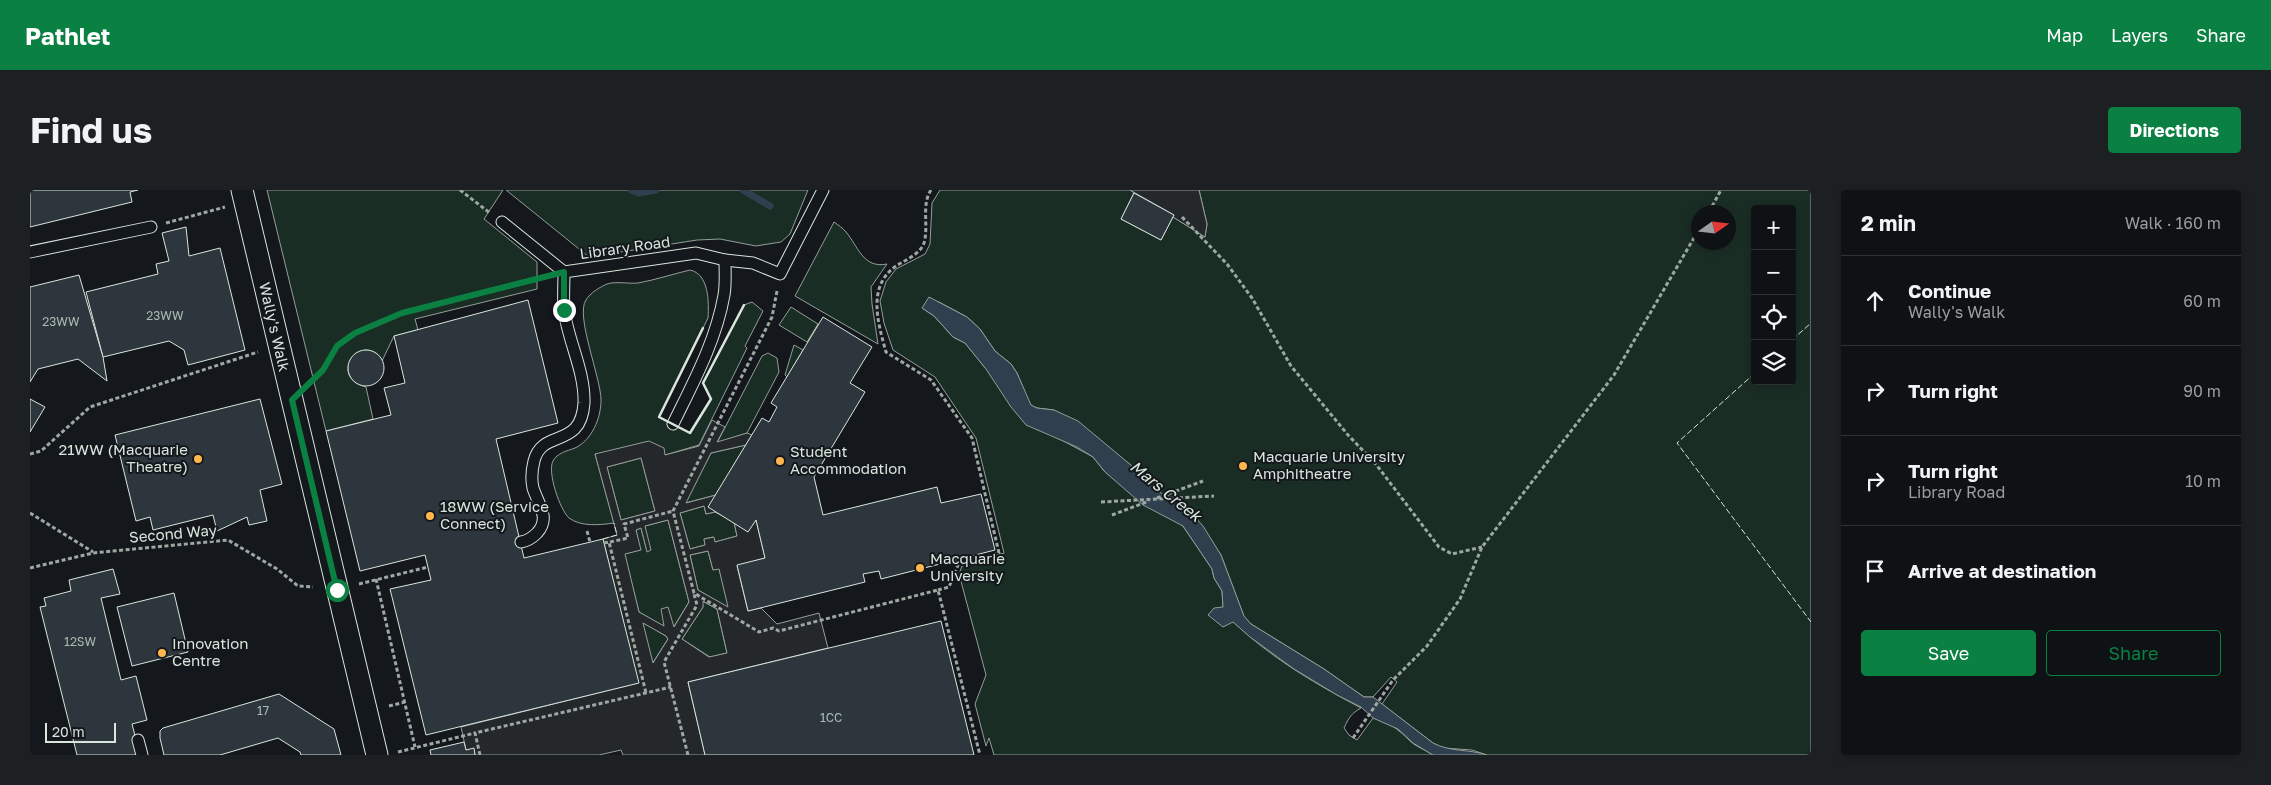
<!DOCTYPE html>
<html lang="en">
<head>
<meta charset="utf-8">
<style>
	:root { --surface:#0f1215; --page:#1d2022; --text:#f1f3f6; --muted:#9b9ea0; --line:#2f3234; --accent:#0b8043 }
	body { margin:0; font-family:"Golos Text",sans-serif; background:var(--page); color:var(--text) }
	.controls { position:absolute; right:15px; top:15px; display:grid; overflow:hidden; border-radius:5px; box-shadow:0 2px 8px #0003 }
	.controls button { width:45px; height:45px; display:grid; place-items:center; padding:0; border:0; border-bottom:1px solid var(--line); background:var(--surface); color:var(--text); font:25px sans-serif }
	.compass { position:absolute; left:1661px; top:15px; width:45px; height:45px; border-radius:50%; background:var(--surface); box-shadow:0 2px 8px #0003; rotate:76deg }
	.scale { position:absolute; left:15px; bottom:12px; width:71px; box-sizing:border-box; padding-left:5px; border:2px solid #d8e6dc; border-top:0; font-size:14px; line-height:18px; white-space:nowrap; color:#d8e6dc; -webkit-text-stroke:4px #14181c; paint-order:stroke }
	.stop { position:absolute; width:15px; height:15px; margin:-11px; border:4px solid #0b8043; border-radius:50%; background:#fff }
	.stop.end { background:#0b8043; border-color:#fff; box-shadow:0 1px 5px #0008 }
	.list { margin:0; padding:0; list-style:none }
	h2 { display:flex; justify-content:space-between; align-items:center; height:65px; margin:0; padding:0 20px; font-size:21px }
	h2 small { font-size:16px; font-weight:400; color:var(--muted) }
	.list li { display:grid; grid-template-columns:32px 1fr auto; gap:15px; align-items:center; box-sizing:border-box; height:90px; padding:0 20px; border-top:1px solid var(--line) }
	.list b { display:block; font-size:19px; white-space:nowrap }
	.list p { margin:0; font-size:16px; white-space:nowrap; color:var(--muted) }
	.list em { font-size:16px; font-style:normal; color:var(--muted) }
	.actions { display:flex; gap:10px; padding:15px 20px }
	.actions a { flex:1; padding:11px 0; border:1px solid var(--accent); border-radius:5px; text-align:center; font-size:18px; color:var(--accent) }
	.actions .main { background:var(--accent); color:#fff }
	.icon { flex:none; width:28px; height:28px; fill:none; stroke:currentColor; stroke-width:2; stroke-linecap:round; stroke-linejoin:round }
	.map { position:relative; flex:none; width:1781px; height:565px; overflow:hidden; border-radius:5px }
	header { display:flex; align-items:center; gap:30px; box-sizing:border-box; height:70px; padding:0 25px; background:var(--accent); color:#fff }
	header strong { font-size:24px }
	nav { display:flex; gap:28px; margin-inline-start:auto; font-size:18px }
	.intro { display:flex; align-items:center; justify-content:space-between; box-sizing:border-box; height:120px; padding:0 30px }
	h1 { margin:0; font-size:35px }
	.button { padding:12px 22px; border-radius:5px; background:var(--accent); color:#fff; font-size:18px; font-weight:700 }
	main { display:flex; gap:30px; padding:0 30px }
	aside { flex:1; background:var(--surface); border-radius:5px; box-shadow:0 2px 8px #0003 }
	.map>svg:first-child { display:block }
</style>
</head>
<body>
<header>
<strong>Pathlet</strong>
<nav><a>Map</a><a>Layers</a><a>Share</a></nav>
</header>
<div class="intro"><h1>Find us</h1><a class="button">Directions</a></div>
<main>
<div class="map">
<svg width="1781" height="565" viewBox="0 0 1781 565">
	<rect width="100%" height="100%" fill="#14181c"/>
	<g fill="#1a2d24" stroke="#939e99" fill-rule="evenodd">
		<path d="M237,0H473L454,29L507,72V99L385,129L388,140L364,146L352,171C334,139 295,186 336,197L343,229L296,241Z"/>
		<polygon points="476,0 778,0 760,44 751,52 726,56 690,49 667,50 559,67"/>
		<path d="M910,0H1100L1104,3L1091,29L1131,50L1143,27L1175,47L1177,34L1169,0H1781V565H1457L1442,560L1413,558L1403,553L1352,514L1367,492L1361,487L1343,507H1334L1294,479L1221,434L1214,427L1191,365L1151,310L1131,304L1102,276L1024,220L1007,218L1000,215L987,183L981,174L965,161L950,139L937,127L909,112L892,118L904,126L923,147L935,153L956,179L1028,248L1063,267L1075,282L1092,295L1153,336L1182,379L1184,388L1192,401L1193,417L1190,418C1229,461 1280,491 1331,518C1322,523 1319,527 1314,538L1319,545L1327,550L1343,528C1361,534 1367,538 1380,551C1386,557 1396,560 1403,565H964L959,548L956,556L945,514L956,485L929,384L932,376L974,363L946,248L905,187L863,160L854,133L850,111L856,92L866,79L895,64L900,54L902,13ZM1725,19H1762V191H1725ZM1668,22H1698V52H1668Z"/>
		<path d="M804,32C808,35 813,38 816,42C828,56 833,79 857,74L841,97L842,114L848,154L765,106Z"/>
		<path d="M660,80C679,84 679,112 678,128L629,227L660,243L681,209L673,193L714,115L722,112L733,121L715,156L717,158L669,255L635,265L565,264L584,333C570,335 551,337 539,328C530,320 517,282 523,271C527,263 537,261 545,258C562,250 571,228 571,210C571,188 545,125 556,110C560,103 570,97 577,94C586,91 598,94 608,93C625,90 643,84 660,80Z"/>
		<polygon points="761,117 788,134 777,152 749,135"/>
		<polygon points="764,155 773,160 757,187 755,185"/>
		<polygon points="738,163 747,168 749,182 717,243 687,253 732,166"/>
		<polygon points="716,255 686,305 655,313 681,263"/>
		<polygon points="611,268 625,321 591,330 577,277"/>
		<polygon points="674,316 676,324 685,322 704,332 707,346 685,352 683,347 674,349 675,355 660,359 650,323"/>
		<polygon points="638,330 659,412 643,438 635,437 609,422 594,364 610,360 606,340 611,338 617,361 615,336"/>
		<polygon points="678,361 683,380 689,378 699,418 668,400 660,365"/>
		<polygon points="672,411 687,419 697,463 680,467 652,449 673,417"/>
		<polygon points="612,432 636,446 638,449 622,474"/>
	</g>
	<g fill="#24282b" stroke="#939e99" fill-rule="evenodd">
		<polygon points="1100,0 1169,0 1177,34 1175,47 1143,27 1144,25"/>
		<path d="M682,230L695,237L687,252L717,243L722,245L716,255L681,263L656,313L686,305L685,322L676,324L674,316L650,323L660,359L675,355L674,349L684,347L685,352L707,346L704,332L718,341L726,330L735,368L707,376L718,421L731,418L747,434L789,423L798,458L658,492L675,565H593L591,560L569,565H445L444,559L436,560L431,537L608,493L573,349L587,345L565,264L619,251L634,258L635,265L669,256ZM611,268L625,321L591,330L577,277ZM638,330L659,412L644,437L638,417L631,419L634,436L609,422L595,364L611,360L606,340L611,338L617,362L621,360L615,336ZM678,361L683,380L689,379L698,417L668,400L660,365ZM673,411L687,419L697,463L679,467L652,449L673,417ZM613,433L636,446L638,449L623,473Z"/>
	</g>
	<path fill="#2f3f4d" stroke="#939e99" d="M899,107L937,127L950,139L965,161L981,174L987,183L1001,215L1007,218L1024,220L1048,231L1102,276L1131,303L1150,310L1173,336L1191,365L1214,426L1221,434L1294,479L1334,507H1343L1403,553C1420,562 1439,559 1457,565H1403L1383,553L1368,539L1343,528L1331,517L1307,505L1264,479L1220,447L1203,432L1193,437L1178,425L1184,418L1193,417L1192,401L1184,388L1182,379L1153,336L1113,315L1075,282L1063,267L1047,257L996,235L981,217L956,179L935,153L923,147L904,126L892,118Z"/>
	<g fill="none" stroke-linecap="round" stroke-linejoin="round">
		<g stroke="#2f3f4d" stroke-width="7">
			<polyline points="601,0 609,3 626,0"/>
			<polyline points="713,0 740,16"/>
		</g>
	</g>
	<g fill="#2c363c" stroke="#d8e6dc">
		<polygon points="0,0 108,0 100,2 102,12 0,37"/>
		<polygon points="1104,3 1144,25 1131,50 1091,29"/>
		<polygon points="156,37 159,66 190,58 215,160 158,175 154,160 139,151 73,167 56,102 128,84 126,74 139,71 132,43"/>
		<polygon points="49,85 73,167 77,191 48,169 8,179 0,192 0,97"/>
		<polygon points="498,110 528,233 466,249 494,368 573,349 609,493 396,545 360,399 401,390 395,365 330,381 296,241 361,225 354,198 375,193 364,146"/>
		<polygon points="793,127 842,157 820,193 835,202 784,287 793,325 907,297 911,313 951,304 965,360 851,389 849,381 833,384 835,392 718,421 707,375 735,368 726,330 718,342 678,317 732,228 739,232 747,217 741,213"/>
		<circle cx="336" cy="178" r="18"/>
		<polygon points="0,209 15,217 0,242"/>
		<polygon points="230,209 252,294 230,300 237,331 219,335 217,327 187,341 183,325 123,340 120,327 106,331 85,245"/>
		<polygon points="83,379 90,404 71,408 91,490 106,486 117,530 102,534 110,565 47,565 10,417 16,416 14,408 41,401 39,390"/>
		<polygon points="144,403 158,462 102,476 87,417"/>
		<polygon points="911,431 944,565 675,565 658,492"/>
		<polygon points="249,504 304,539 311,565 271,565 270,562 248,548 190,565 134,565 130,548 130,541 133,538"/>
		<polygon points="434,552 436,560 444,558 445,565 401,565 400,560"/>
	</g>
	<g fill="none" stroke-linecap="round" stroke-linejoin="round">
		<defs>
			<g id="lane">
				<polyline points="472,32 534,82"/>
				<polyline points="0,62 121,37"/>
				<path d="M643,234C663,193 686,151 694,105C696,94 695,82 695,70"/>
				<path d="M491,352C498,351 502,348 507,343C521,328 508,314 503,298C501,289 502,279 504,271C512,238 551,260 554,213C555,181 538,151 534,120C533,108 534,94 534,82L666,63L695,70L723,73L750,84L793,0"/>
				<polyline points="108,550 112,565"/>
			</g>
			<polyline id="street" points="212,0 347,565"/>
		</defs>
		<use href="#lane" stroke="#d8e6dc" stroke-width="13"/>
		<use href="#street" stroke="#d8e6dc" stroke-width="23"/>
		<g stroke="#9da8a2" stroke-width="3" stroke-dasharray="4 2.5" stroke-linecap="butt">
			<polyline points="430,0 460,23"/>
			<path d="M901,0C891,15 899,36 894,53C891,62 880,68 871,73C836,92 847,130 856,162L901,190L942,248L969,363L928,375L919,397L908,400"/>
			<polyline points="1679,22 1691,0"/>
			<polyline points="1152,27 1197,74 1222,108 1261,176 1318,245 1345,273 1409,357 1422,364 1452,357"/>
			<polyline points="136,33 195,17"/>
			<polyline points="747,101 742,127 643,321 664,403 729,442 743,438 749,441 908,400 950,565"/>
			<polyline points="280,192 293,180 307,156 325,143 372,123 512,87"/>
			<polyline points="0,264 11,261 60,217 228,162"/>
			<polyline points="1127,308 1173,291"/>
			<polyline points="1071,312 1184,306"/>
			<polyline points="0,323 63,362"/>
			<polyline points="1082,325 1119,311"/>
			<polyline points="557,341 560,352"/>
			<polyline points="580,352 598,348 594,334 643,321"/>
			<polyline points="574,353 579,352 616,503"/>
			<polyline points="0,378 63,363 198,350 247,379 268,396 283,397"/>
			<polyline points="346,389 385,557"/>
			<polyline points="329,394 398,377"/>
			<polyline points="359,516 375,512"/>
			<polyline points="1323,548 1363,490 1397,456 1430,409 1452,357 1584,185 1668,41"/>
			<polyline points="368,562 445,543"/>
			<polyline points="450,565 445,543 641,497"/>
			<polyline points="658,565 634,472 667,415 664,404"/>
		</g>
		<use href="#lane" stroke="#14181c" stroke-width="11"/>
		<use href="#street" stroke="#14181c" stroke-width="21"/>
		<g stroke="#d8e6dc" stroke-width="1" stroke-dasharray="6 2.5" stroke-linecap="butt">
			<polyline points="1762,150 1781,133"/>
			<polyline points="1725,183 1647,253 1781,432"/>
			<polyline points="573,349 587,345 584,333"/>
		</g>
		<polyline stroke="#d8e6dc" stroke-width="2.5" points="673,138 629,227 660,243 681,209 673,193 714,115"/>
	</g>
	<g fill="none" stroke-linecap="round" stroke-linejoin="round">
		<polyline stroke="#0b8043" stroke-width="6" points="307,400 262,210 293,180 307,156 325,143 372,123 534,82 534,120"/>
	</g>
	<g fill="#ffb74d" stroke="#14181c" stroke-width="2">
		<circle cx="168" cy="269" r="5"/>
		<circle cx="750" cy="271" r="5"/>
		<circle cx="1213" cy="276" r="5"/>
		<circle cx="400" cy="326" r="5"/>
		<circle cx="890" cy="378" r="5"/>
		<circle cx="132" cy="463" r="5"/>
	</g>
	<g text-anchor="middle" stroke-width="4" stroke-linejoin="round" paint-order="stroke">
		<g font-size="12" fill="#adbab4">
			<text x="135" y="130">23WW</text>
			<text x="31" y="136">23WW</text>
			<text x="50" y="456">12SW</text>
			<text x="233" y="525">17</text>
			<text x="801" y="532">1CC</text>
		</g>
		<g font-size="15" fill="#d8e6dc" stroke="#14181c">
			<text transform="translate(595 58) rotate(-8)" y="5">Library Road</text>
			<text transform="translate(244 137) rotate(77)" y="5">Wally's Walk</text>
			<text transform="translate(143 344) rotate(-5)" y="5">Second Way</text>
		</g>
		<g font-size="15" fill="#d8e6dc" stroke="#14181c" text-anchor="start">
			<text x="158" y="265" text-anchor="end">21WW (Macquarie<tspan x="158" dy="17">Theatre)</tspan></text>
			<text x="760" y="267">Student<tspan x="760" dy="17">Accommodation</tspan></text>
			<text x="1223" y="272">Macquarie University<tspan x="1223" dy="17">Amphitheatre</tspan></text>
			<text x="410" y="322">18WW (Service<tspan x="410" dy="17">Connect)</tspan></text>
			<text x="900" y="374">Macquarie<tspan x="900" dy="17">University</tspan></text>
			<text x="142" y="459">Innovation<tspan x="142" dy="17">Centre</tspan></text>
		</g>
		<g font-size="16" font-style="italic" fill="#d8e6dc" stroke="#14181c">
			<text transform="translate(1136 301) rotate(39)" y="6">Mars Creek</text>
		</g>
	</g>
</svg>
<div class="controls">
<button>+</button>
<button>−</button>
<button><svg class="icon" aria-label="locate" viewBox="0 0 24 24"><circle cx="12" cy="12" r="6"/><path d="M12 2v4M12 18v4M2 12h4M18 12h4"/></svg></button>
<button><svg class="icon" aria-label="layers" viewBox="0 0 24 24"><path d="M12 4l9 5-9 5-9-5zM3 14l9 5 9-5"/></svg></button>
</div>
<svg class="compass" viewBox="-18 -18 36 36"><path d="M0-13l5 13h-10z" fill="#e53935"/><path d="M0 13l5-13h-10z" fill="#9b9ea0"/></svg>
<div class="scale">20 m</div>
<div class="stop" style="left:307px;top:400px"></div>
<div class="stop end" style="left:534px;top:120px"></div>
</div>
<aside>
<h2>2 min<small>Walk · 160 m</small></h2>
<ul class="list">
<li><svg class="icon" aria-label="ahead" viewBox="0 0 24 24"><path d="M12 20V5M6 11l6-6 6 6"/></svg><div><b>Continue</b><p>Wally's Walk</p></div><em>60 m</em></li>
<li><svg class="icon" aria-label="right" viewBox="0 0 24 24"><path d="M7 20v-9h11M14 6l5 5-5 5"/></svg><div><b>Turn right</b></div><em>90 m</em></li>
<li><svg class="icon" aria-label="right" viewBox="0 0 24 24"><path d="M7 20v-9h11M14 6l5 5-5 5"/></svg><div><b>Turn right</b><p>Library Road</p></div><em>10 m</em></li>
<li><svg class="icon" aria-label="arrive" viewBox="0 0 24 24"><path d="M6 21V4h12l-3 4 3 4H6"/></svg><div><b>Arrive at destination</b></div></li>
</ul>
<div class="actions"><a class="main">Save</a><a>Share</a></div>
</aside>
</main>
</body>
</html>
